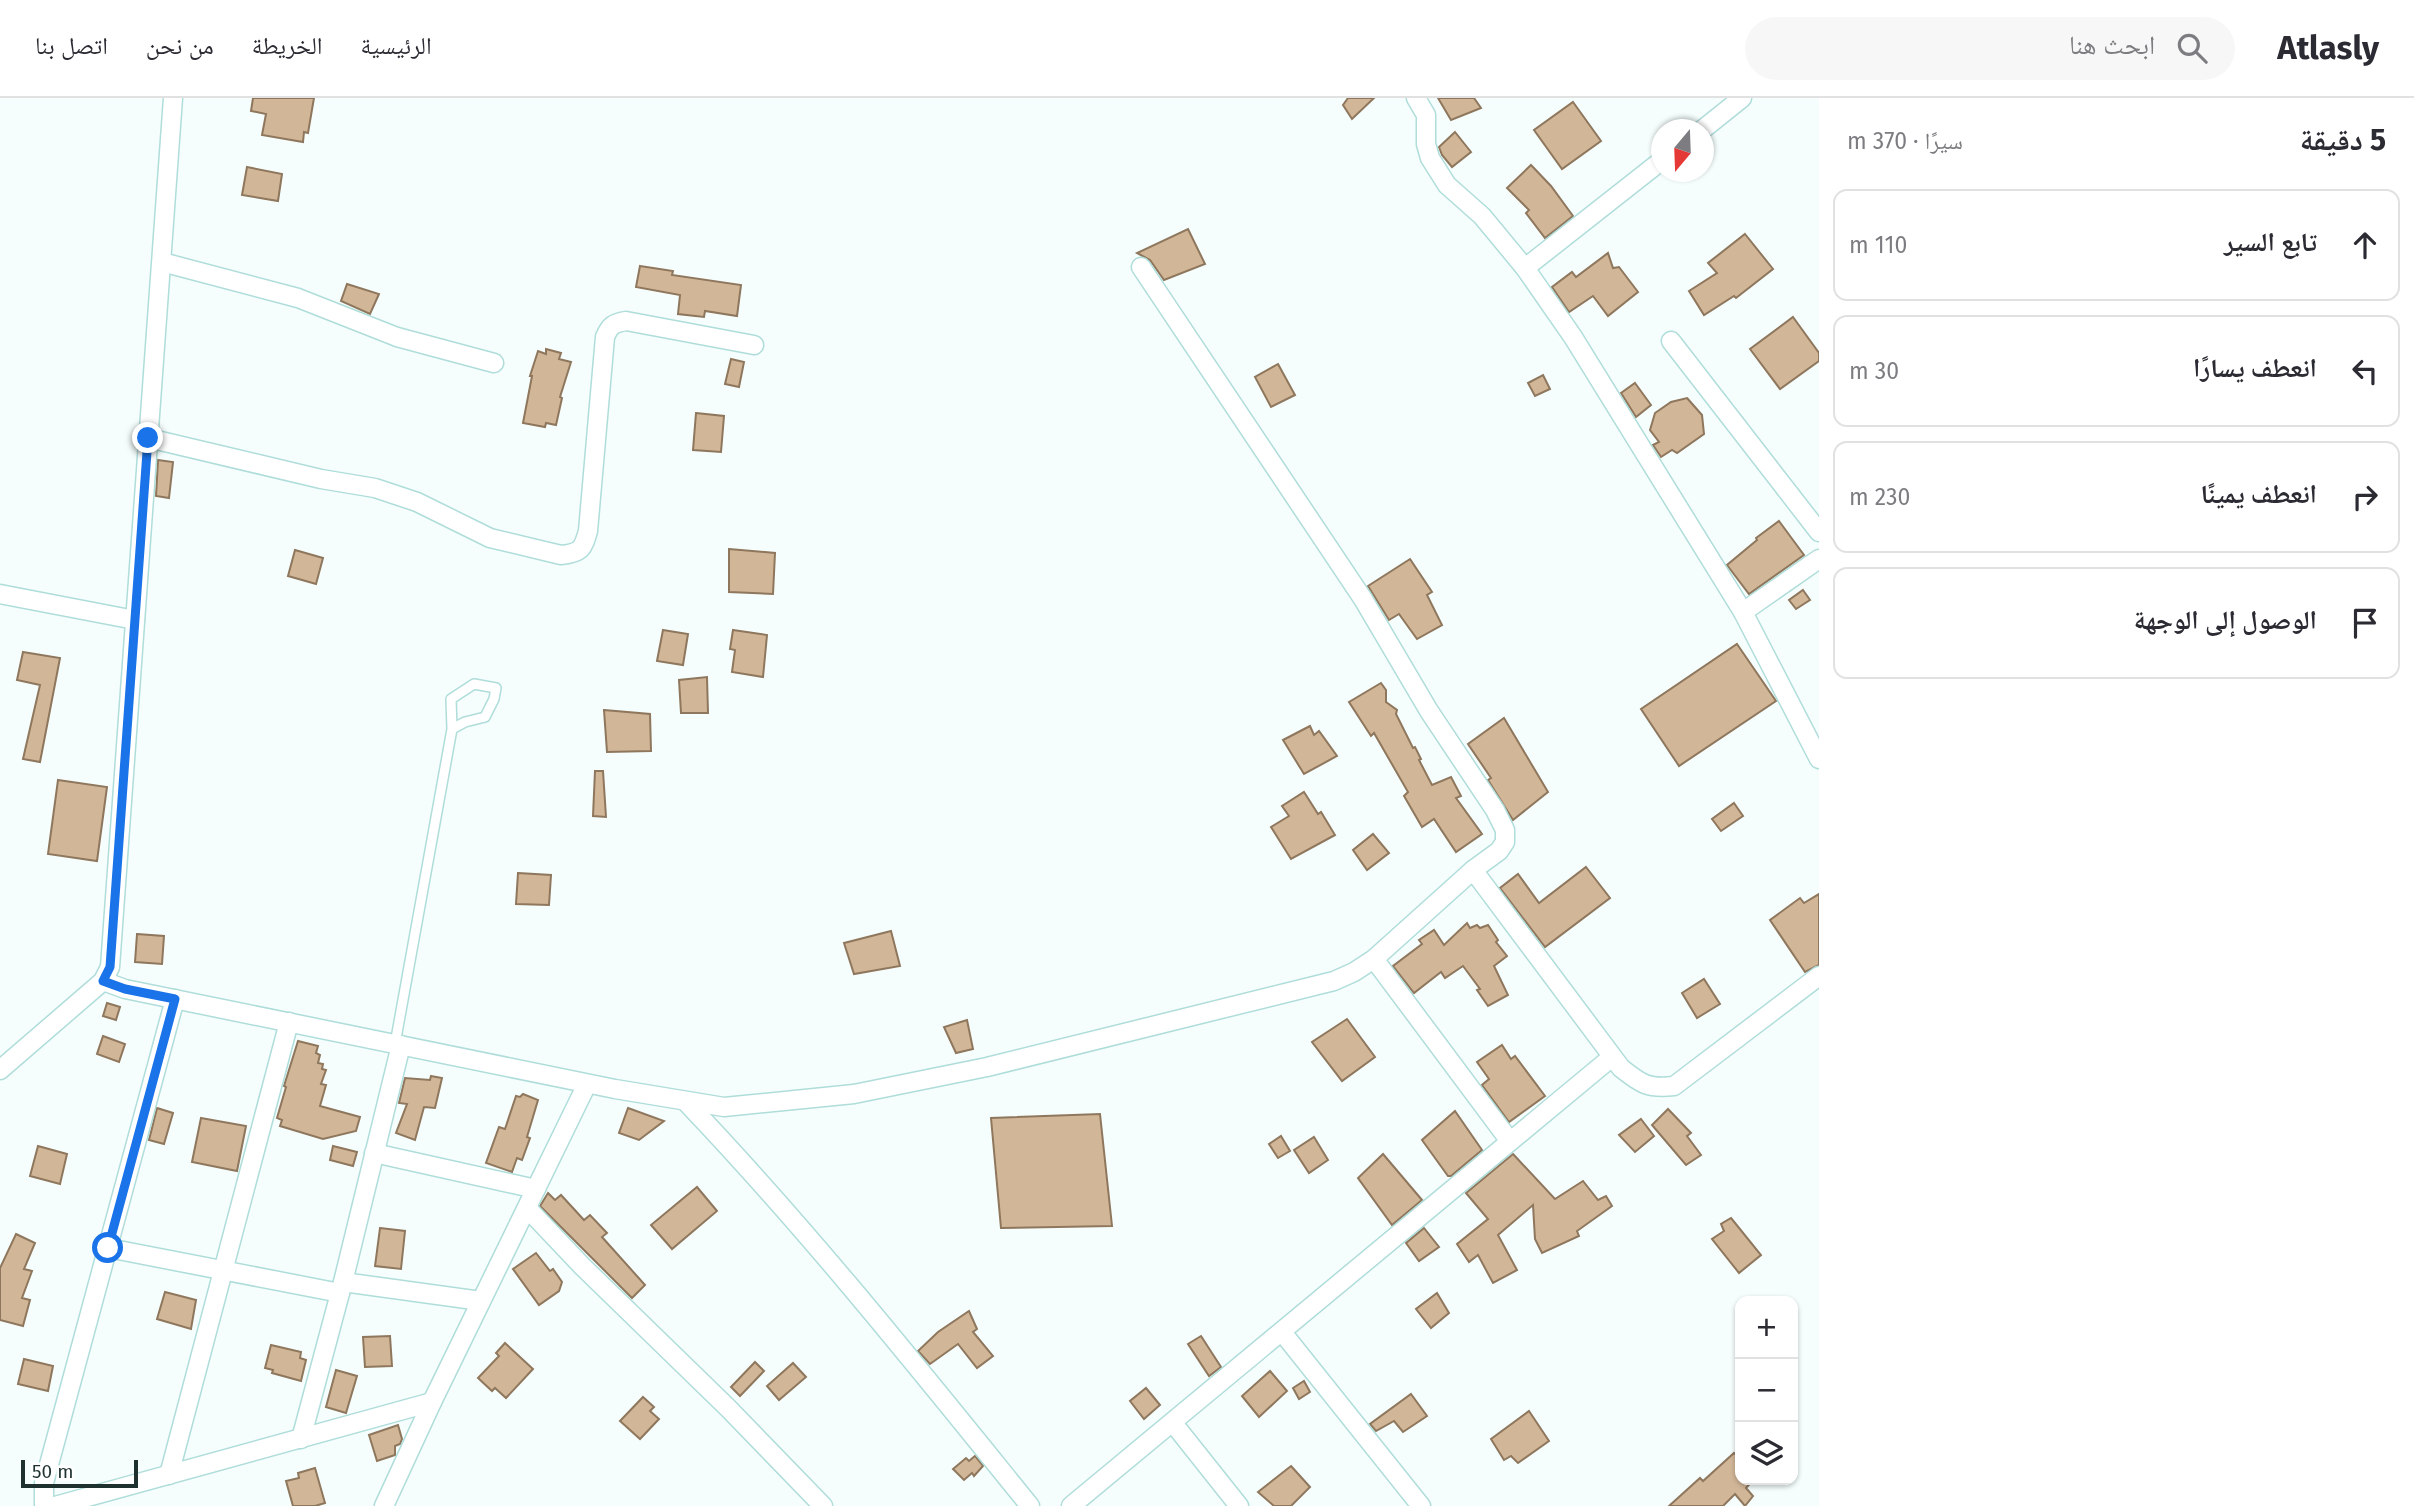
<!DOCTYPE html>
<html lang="ar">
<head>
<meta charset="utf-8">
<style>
	:root { --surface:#fff; --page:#f7f7f7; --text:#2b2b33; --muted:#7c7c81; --line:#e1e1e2 }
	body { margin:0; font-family:"Fira Sans","Noto Naskh Arabic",sans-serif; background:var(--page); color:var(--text); direction:rtl }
	.controls { position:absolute; right:21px; bottom:21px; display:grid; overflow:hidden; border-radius:14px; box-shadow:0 2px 5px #0004 }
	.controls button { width:63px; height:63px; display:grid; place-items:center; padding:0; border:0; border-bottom:2px solid var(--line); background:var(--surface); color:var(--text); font:35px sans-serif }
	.compass { position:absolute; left:1651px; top:21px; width:63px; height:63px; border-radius:50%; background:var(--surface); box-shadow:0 2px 5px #0004; rotate:199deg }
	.scale { position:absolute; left:21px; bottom:18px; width:117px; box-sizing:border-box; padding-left:7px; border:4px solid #1e312f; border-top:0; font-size:19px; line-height:24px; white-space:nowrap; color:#1e312f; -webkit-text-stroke:5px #fff; paint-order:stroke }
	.stop { position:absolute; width:21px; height:21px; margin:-16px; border:5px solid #1a73e8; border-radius:50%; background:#fff }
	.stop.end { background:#1a73e8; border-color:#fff; box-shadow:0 2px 7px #0008 }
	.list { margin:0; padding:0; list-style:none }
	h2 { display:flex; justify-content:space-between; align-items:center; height:91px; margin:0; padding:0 28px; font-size:30px }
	h2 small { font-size:23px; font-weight:400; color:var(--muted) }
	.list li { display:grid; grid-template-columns:46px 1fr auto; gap:21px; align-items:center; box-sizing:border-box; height:112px; margin:0 14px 14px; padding:0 14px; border:2px solid var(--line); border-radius:14px }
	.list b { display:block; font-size:26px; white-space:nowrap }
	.list em { font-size:23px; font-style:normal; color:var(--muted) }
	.icon { flex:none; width:38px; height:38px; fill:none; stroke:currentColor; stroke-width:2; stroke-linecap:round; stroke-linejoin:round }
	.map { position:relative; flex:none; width:1819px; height:1408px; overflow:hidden; direction:ltr }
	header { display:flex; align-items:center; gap:42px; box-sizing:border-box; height:98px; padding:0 35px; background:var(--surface); border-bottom:2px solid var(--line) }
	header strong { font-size:33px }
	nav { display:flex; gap:38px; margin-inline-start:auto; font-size:24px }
	.search { width:490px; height:63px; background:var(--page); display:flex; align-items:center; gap:18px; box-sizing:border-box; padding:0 24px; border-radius:38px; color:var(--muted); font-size:26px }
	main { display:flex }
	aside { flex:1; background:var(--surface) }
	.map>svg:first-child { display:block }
</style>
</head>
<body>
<header>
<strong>Atlasly</strong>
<div class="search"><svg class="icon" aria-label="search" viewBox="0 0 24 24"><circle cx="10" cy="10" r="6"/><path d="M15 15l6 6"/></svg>ابحث هنا</div>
<nav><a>الرئيسية</a><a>الخريطة</a><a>من نحن</a><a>اتصل بنا</a></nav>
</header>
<main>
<aside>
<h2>5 دقيقة<small>سيرًا · 370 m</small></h2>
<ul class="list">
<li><svg class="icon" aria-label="ahead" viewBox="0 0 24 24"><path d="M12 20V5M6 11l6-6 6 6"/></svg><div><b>تابع السير</b></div><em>110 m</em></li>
<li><svg class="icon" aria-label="left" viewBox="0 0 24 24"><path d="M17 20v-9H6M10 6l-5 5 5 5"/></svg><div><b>انعطف يسارًا</b></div><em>30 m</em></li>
<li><svg class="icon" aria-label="right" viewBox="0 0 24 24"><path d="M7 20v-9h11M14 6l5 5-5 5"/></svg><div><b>انعطف يمينًا</b></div><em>230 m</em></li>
<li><svg class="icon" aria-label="arrive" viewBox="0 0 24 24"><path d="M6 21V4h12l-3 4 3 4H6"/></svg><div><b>الوصول إلى الوجهة</b></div></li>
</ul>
</aside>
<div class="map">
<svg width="1819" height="1408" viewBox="0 0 1819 1408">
	<rect width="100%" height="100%" fill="#f5fefd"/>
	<g fill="#d2b698" stroke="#8e775d" stroke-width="2">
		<polygon points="253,0 314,0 308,35 304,34 303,44 262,37 266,16 251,13"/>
		<polygon points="1348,0 1374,0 1352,21 1343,7"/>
		<polygon points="1438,0 1474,0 1481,10 1451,22"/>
		<polygon points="1573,4 1601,43 1562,71 1534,32"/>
		<polygon points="1455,34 1471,54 1452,69 1442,57 1439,49"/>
		<polygon points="1531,67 1551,88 1573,118 1545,140 1526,115 1529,112 1507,90"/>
		<polygon points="247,69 282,76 278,103 242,97"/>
		<polygon points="1188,131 1205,166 1164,182 1150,162 1137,155"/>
		<polygon points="1745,136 1773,171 1736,200 1734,198 1704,217 1689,193 1717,175 1708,165"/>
		<polygon points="1608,155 1613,170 1619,169 1638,194 1608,218 1593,198 1569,214 1552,189 1572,174 1576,179"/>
		<polygon points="640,168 673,173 672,177 741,187 737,218 705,213 704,219 678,216 680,197 636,189"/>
		<polygon points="347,186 379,196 370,216 341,203"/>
		<polygon points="1793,219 1819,255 1819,263 1780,291 1750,251"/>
		<polygon points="546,251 561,255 559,261 571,264 560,299 562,300 556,327 546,325 545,329 523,325 532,278 530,278 538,253 546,256"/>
		<polygon points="731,261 744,264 739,289 725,286"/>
		<polygon points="1278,266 1295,297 1271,309 1255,279"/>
		<polygon points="1543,277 1550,291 1535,298 1528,285"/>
		<polygon points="1635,285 1651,307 1636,319 1621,295"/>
		<polygon points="1687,300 1702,317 1704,336 1677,355 1672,352 1661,359 1653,347 1659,344 1650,332 1655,315 1671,304"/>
		<polygon points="696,315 724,318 721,354 693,352"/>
		<polygon points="158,362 173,364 169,400 156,398"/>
		<polygon points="1779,423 1804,457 1749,496 1727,467 1757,442 1756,440"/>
		<polygon points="729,451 775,455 773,496 729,494"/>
		<polygon points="295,452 323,460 316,486 288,478"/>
		<polygon points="1410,461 1432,494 1427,497 1442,527 1417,541 1399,516 1389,522 1368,488"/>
		<polygon points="1803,492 1810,502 1796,511 1789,502"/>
		<polygon points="663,532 688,536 683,567 657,563"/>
		<polygon points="733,532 767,537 763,579 732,574 735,552 730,551"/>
		<polygon points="1737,546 1776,603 1679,668 1641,611"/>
		<polygon points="23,554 60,560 40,664 23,661 40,587 17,582"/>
		<polygon points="707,579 708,615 681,615 679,582"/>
		<polygon points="1381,585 1386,592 1386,604 1397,612 1396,616 1413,650 1415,649 1421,661 1419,662 1432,687 1451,679 1461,698 1456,700 1482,736 1456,754 1434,721 1422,729 1404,698 1408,694 1374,635 1371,638 1349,604"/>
		<polygon points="604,612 650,616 651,653 607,654"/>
		<polygon points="1504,620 1548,694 1513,722 1488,682 1491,680 1468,646"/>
		<polygon points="1310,628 1314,637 1319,633 1337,658 1304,676 1283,642"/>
		<polygon points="595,673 603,673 606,719 593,718"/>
		<polygon points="58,682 107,689 97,763 48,756"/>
		<polygon points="1304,694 1318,716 1321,714 1335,737 1291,761 1271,729 1289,718 1282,708"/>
		<polygon points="1734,705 1743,718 1721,733 1712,721"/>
		<polygon points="1373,736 1389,755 1367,772 1353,752"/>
		<polygon points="1586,769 1610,800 1545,849 1500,790 1518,776 1539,805"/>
		<polygon points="518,775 551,777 549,807 516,806"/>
		<polygon points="1819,796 1819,867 1805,874 1770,822 1800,800 1804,805"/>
		<polygon points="1467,825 1470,830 1477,827 1480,830 1488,827 1498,842 1496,844 1507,858 1494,868 1508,897 1488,908 1477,892 1480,891 1463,868 1445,880 1441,874 1414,895 1393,868 1422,846 1419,842 1434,832 1444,847"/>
		<polygon points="891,833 900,868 854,876 844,845"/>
		<polygon points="137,836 164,838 162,866 135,864"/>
		<polygon points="1704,881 1720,906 1697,920 1682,895"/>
		<polygon points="107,905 120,909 116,922 103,918"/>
		<polygon points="1347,921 1375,959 1342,983 1312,944"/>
		<polygon points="967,922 973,951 956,955 944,929"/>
		<polygon points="103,938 125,946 119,964 97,956"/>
		<polygon points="298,943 318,948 316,955 320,957 318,965 323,966 322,971 326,972 321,986 326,987 320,1008 360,1019 356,1033 323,1041 280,1028 282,1022 277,1020 286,989 284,988"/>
		<polygon points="1502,947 1511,961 1515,958 1545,998 1509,1024 1482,987 1489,981 1477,964"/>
		<polygon points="431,978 442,980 435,1010 424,1009 415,1042 396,1035 407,1006 399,1005 405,980 430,982"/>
		<polygon points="523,996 538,1002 527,1039 530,1040 522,1062 517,1060 512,1074 486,1065 499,1029 505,1031 516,998 520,999"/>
		<polygon points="157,1010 173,1015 164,1046 149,1042"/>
		<polygon points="628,1010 664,1023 639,1042 619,1035"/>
		<polygon points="1668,1011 1691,1035 1687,1038 1701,1057 1686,1067 1652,1027"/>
		<polygon points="1455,1013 1482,1052 1451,1078 1448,1078 1422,1042"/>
		<polygon points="1100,1016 1112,1128 1001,1130 991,1020"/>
		<polygon points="201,1020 246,1028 237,1073 192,1064"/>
		<polygon points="1641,1021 1654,1038 1635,1054 1619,1037"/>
		<polygon points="1281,1038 1290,1053 1278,1060 1269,1046"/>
		<polygon points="1314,1039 1328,1062 1309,1075 1294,1052"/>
		<polygon points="38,1048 67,1056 60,1086 30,1078"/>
		<polygon points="333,1048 357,1054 353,1068 330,1062"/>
		<polygon points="1383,1056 1422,1102 1392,1127 1358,1080"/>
		<polygon points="1513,1056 1555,1101 1583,1083 1598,1102 1606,1098 1612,1108 1577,1133 1579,1138 1542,1155 1535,1141 1533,1107 1498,1137 1517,1172 1493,1185 1478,1157 1469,1164 1457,1146 1488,1121 1466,1095"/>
		<polygon points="697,1089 717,1113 672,1151 651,1127"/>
		<polygon points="548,1095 555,1102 561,1097 584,1122 590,1117 607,1135 602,1139 645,1187 632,1200 540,1108"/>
		<polygon points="1731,1120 1761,1157 1739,1175 1712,1141 1724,1133 1721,1126"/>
		<polygon points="380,1130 405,1133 401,1171 375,1168"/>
		<polygon points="1424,1130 1439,1149 1419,1163 1406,1145"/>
		<polygon points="16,1136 35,1145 24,1171 32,1173 22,1200 30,1202 23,1228 0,1222 0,1170"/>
		<polygon points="536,1155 550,1173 553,1171 562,1184 559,1193 539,1207 513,1171"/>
		<polygon points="165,1194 196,1202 191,1231 157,1221"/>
		<polygon points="1437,1195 1449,1215 1431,1230 1416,1211"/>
		<polygon points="969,1213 977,1231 973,1234 993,1258 977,1270 958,1246 930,1266 918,1253 938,1234"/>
		<polygon points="390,1238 392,1268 365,1269 363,1239"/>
		<polygon points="1201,1238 1221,1269 1209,1278 1188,1246"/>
		<polygon points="505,1245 533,1271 506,1300 495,1290 492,1293 478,1280 499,1258 496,1255"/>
		<polygon points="271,1247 301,1254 300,1260 306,1262 301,1283 272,1275 273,1272 265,1270"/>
		<polygon points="24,1261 53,1268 48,1293 18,1286"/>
		<polygon points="755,1264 764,1273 740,1298 731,1289"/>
		<polygon points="793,1265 806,1279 779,1302 767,1288"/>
		<polygon points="336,1272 357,1278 346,1315 326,1309"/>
		<polygon points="1270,1273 1287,1293 1259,1319 1242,1298"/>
		<polygon points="1304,1283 1310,1294 1299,1301 1293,1290"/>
		<polygon points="1146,1290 1160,1307 1144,1321 1130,1303"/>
		<polygon points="1411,1296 1427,1318 1403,1334 1394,1323 1376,1333 1370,1326"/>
		<polygon points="643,1299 654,1309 650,1313 659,1321 640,1341 620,1323"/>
		<polygon points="1529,1313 1549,1343 1518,1365 1511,1358 1504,1362 1491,1341"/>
		<polygon points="398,1327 402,1341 400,1346 395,1348 395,1357 377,1363 369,1337"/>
		<polygon points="1734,1355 1740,1361 1740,1382 1753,1382 1746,1390 1753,1398 1745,1408 1735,1396 1723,1408 1669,1408 1700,1380 1703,1383"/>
		<polygon points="975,1358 983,1368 974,1378 972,1375 964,1382 953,1371 966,1360 969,1363"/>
		<polygon points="1291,1368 1310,1389 1291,1408 1274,1408 1258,1394"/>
		<polygon points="315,1370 325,1405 315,1408 293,1408 286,1383 299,1380 298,1375"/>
	</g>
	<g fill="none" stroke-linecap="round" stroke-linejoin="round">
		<defs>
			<polyline id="lane" points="395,946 452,631 451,601 474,586 496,590 494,601 485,619 465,624 452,631"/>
			<g id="street">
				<polyline points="1416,0 1426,17 1426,46 1430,60 1447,87 1482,118 1525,170 1573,239 1743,514 1819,661"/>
				<polyline points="1702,32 1742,0"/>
				<polyline points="162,164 298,200 397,239 494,265"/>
				<polyline points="1525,170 1661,63"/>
				<polyline points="1671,243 1819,434"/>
				<path d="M148,340L321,381L375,390L417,404L490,440L561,457C581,455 583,451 588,433L605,239C610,227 614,225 626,223L754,247"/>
				<polyline points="0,496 135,522"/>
				<polyline points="1743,514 1819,461"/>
				<path d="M1473,772L1621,970C1641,986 1648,991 1674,988L1819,878"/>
				<polyline points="1374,861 1509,1042"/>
				<polyline points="103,883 125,891 615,991 724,1009 854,996 987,969 1334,883 1354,874 1374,861 1473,772 1499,753 1505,744 1505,732 1495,712 1429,613 1363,501 1141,169"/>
				<polyline points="0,972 103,883 110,869 173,0"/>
				<path d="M687,1005C809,1133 919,1271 1030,1408"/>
				<polyline points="374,1055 536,1091"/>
				<polyline points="527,1110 582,1168 728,1310 823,1408"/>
				<polyline points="108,1150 340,1195"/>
				<polyline points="343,1184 481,1203"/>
				<polyline points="1282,1234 1421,1408"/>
				<polyline points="1173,1325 1239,1408"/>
				<polyline points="301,1341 343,1184 401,947"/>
				<polyline points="169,1377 289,924"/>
				<polyline points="44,1408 44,1385 175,901"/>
				<polyline points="55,1408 432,1304"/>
				<polyline points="384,1408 432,1304 587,986"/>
				<polyline points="1071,1408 1612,959"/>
			</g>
		</defs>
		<use href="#lane" stroke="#afddda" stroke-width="12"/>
		<use href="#street" stroke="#afddda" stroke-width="21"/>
		<use href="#lane" stroke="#fff" stroke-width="9"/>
		<use href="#street" stroke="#fff" stroke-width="18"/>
	</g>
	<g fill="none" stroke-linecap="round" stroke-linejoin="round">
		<polyline stroke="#1a73e8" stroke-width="9" points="108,1150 175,901 125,891 103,883 110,869 148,340"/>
	</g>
</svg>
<div class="controls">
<button>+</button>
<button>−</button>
<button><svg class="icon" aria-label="layers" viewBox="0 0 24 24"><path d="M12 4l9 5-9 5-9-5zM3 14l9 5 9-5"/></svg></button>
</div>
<svg class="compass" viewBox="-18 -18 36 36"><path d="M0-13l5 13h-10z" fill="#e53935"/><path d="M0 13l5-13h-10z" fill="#7c7c81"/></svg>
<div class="scale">50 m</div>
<div class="stop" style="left:108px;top:1150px"></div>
<div class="stop end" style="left:148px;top:340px"></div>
</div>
</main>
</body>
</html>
